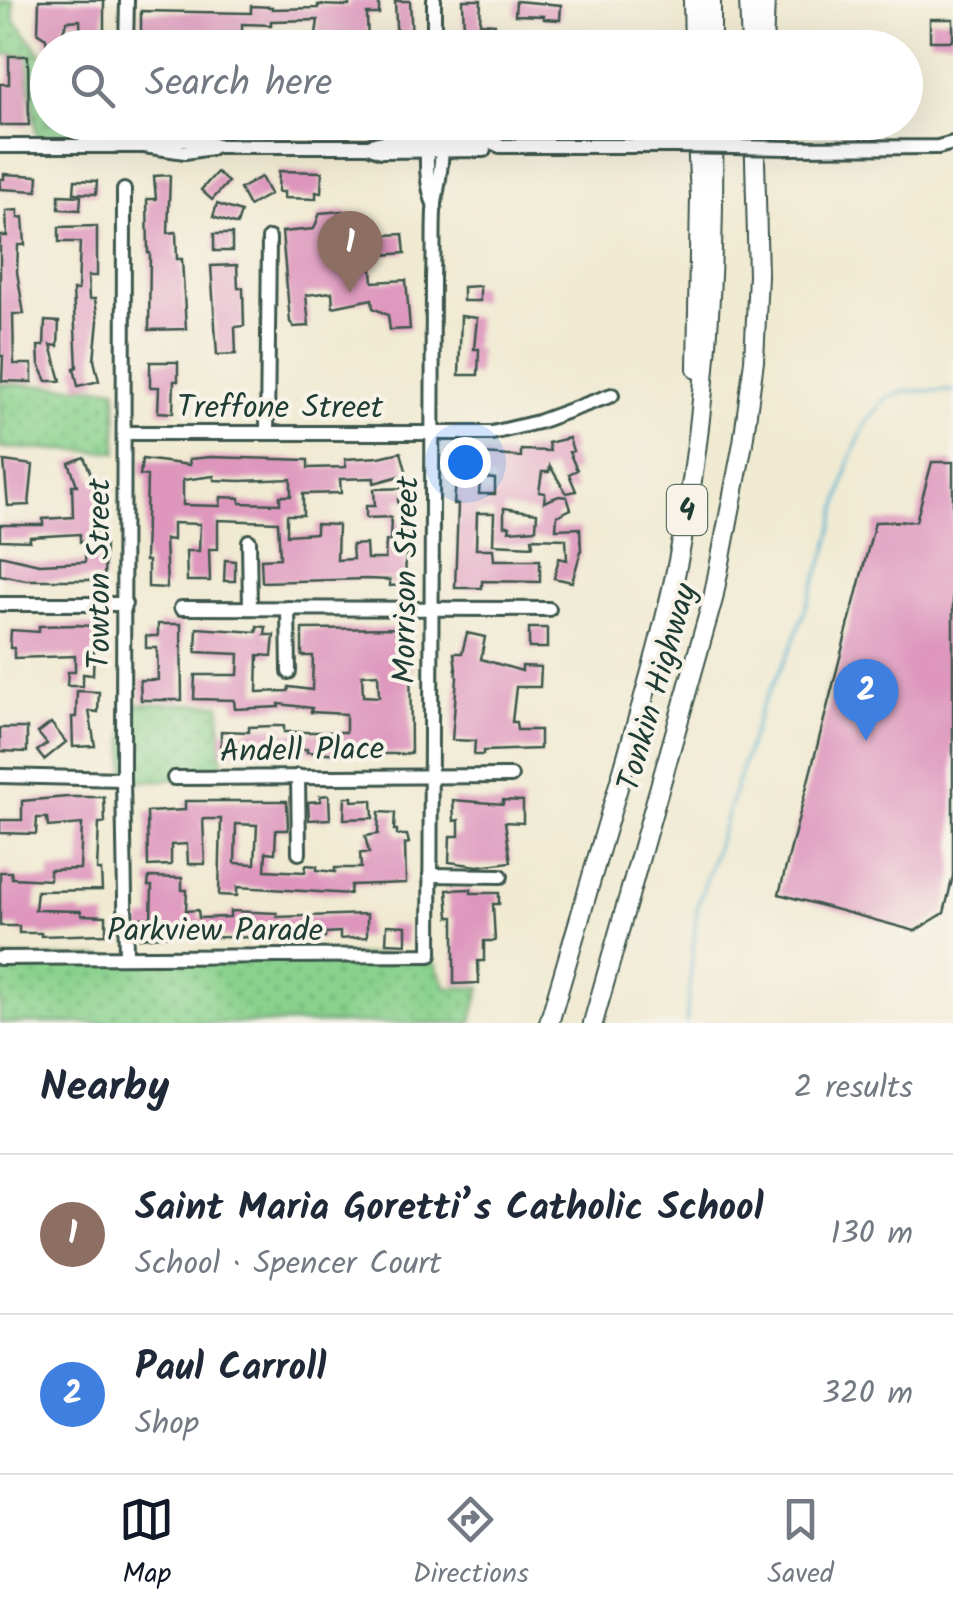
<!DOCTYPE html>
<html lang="en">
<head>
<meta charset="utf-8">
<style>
	:root { --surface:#fff; --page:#f6f6f7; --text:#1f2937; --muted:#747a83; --line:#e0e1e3; --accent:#111827 }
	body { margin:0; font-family:Kalam,sans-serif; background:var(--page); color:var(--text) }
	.you { position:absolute; left:465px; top:462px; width:35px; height:35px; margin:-25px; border:8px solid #fff; border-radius:50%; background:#1a73e8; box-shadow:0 0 0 15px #1a73e833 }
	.badge { display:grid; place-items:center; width:65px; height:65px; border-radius:50%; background:var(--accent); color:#fff; font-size:32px; font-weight:700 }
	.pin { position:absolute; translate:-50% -82px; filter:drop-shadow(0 2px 5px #0008) }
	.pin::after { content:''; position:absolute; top:52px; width:35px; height:30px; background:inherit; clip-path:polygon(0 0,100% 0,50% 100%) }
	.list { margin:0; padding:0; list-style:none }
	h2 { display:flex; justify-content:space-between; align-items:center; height:130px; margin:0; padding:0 40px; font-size:42px }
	h2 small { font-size:32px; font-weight:400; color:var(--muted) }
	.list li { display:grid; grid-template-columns:65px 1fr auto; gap:30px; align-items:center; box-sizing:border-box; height:160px; padding:0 40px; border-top:2px solid var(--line) }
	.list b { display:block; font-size:38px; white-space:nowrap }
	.list p { margin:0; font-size:32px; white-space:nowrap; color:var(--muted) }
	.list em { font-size:32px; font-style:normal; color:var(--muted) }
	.icon { flex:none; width:55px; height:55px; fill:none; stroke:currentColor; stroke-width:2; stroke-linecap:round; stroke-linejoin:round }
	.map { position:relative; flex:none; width:953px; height:1023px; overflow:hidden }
	.search { position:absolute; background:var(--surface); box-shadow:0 10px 40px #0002; left:30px; right:30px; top:30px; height:110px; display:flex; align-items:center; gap:25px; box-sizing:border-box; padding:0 35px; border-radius:55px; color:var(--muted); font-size:38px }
	.sheet { height:450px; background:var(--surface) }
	nav { display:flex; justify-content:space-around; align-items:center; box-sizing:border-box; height:140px; border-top:2px solid var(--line); background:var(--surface); font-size:28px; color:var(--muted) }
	nav a { display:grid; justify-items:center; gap:5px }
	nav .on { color:var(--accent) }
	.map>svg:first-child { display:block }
</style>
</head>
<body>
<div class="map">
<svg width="953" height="1023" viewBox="0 0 953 1023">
	<defs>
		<pattern id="park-dots" width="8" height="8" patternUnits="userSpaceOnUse" patternTransform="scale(2.5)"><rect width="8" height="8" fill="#89d18d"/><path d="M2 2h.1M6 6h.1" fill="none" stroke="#6fab74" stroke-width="1.8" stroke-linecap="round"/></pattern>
	</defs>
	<rect width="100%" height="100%" fill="#f7f3e8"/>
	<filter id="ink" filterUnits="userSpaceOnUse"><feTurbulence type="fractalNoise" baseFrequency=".01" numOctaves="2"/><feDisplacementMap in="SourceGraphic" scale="20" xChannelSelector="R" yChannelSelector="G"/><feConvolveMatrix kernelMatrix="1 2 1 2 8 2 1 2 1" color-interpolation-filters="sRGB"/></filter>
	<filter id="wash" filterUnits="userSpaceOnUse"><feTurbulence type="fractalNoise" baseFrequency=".0048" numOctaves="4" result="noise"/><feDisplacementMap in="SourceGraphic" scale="40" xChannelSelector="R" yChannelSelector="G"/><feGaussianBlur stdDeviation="2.25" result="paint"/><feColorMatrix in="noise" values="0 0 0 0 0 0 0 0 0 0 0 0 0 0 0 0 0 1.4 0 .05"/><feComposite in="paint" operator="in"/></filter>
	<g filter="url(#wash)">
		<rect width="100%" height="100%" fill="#f0ead2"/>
		<g fill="url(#park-dots)" stroke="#548760" stroke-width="2.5">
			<polygon points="0,0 13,0 14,19 47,62 48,122 113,123 100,137 37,137 26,56 0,54"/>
			<polygon points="0,384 116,388 117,452 0,448"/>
			<polygon points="125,704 220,704 222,777 125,782"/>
			<polygon points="430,955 447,988 481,987 471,1023 0,1023 0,958"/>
		</g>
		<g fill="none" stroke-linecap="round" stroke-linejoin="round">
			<polyline stroke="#54b0d2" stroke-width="2.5" points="686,1023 697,908 761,708 790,650 828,547 849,462 866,423 885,399 906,391 953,391"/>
		</g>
		<g id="blocks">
			<g fill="#de96bd" fill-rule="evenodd">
				<polygon points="39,0 104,0 104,30 99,40 81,41 80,20 67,21 59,41 72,48 47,48 46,38 38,33"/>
				<polygon points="349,0 379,0 379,14 367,14 368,48 314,48 318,20 271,21 271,25 242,24 242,48 141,48 141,11 251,13 251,6 272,7 272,9 318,8 318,5 349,6"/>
				<polygon points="463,0 481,0 480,23 495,24 493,48 469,46 470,33 464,33"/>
				<polygon points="395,1 410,1 412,39 408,39 408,48 397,48"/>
				<polygon points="516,1 561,5 560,20 544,19 544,16 515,15"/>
				<rect x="930" y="19" width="23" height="22"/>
				<polygon points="9,56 28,56 29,125 0,125 0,84 9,84"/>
				<polygon points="279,171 322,172 321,193 316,192 316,199 284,198 284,192 278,192"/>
				<polygon points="217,172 228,182 212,200 201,190"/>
				<polygon points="4,174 38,176 37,191 0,189 0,179 4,179"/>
				<polygon points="170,175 168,233 176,232 177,259 182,259 186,329 149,330 150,253 148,253 147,199 156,199 154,176"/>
				<polygon points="261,177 270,194 249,206 240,189"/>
				<polygon points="75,180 97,181 96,194 74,193"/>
				<polygon points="59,195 81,196 80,210 59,209"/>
				<polygon points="217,204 241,212 237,225 213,217"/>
				<polygon points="18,210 18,218 23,217 25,245 18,245 17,272 24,314 13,314 14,364 32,364 32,382 2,381 3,356 0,356 0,236 7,236 6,211"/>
				<polygon points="342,211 375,224 385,235 403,234 405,253 371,256 373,282 406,280 410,329 390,330 388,315 373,308 372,299 333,307 332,292 306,295 309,326 294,327 290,322 282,232 314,229 320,213"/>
				<polygon points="97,226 97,276 88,276 89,299 95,299 98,321 94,360 99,381 78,386 74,368 77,367 73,290 78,290 80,242 59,242 59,227"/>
				<rect x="214" y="234" width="18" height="17"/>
				<polygon points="237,265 238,288 243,288 244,326 235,327 236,354 217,355 211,266"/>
				<polygon points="480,286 480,301 463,301 463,287"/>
				<polygon points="461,316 477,318 474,349 479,349 478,375 459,375"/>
				<polygon points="45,321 59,322 58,346 51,345 61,381 47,381 39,364 38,346 44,346"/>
				<polygon points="150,362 178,362 178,381 174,381 173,413 158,412 159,387 150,387"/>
				<path d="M569,438L573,451L569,452L577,470L569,474L576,491L566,493L550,466L549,472H542L539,492L545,493L544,502L559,496L567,497L571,509L557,516L556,529L580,528L581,551L572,582L554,578L559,558L567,560L566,539L532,538L533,546L493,544L494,513H477L476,549H493L494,560H540V582L482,581V588H455L458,504H454L457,470L453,471V461L460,460V452L521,457V450L550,451L548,443ZM480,478L495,479V494H479ZM504,508L537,513L536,529L509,531L510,526H504Z"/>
				<path d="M401,452L407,474L374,483V478L340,479L341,493L303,494V515H287V535L316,533V524L338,525L337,560L353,559L352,545L366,544L367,559H385L386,541H390L391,517L366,518V506H375L374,489L410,488V499H398L399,523L407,524L405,585L390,586V580L367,579L262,582L261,559L280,558L278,522L218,520V549H209L210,581H187L186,551H199L200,524L173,523V540L165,539L167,588L148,587V561H145L147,476L140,475L142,459L190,465L189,459L210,457L308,460V468L346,467L345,459L379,457ZM214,476V480L240,481L291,479V496H280V504L240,503V498L221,497L220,506L183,505V480Z"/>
				<polygon points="84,457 95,484 101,484 101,512 94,512 94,532 100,532 101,544 105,544 104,580 26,580 0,575 0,555 39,564 85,562 86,542 80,542 80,534 30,537 30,541 0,540 0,525 43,525 43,519 73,517 72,485 77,485 69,463"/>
				<polygon points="4,461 33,465 29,505 8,506"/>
				<polygon points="932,462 953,462 953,876 944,913 915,931 779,894 875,522 916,521"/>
				<polygon points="225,560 235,561 235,581 224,581"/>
				<polygon points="158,624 181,624 182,700 141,700 140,680 158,680 157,648 146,648 146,636 158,636"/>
				<polygon points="77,625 106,627 105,650 94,649 93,675 83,674 83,686 67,686 68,672 75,672 75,656 14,658 14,648 10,648 11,630 39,632 39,626"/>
				<path d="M257,626L266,627L265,635H274L272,656L258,655L257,692L288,691L289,687L312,690L313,656H302V629L410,628L411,754H345L307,752V749L288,750V753L221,751V731L249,732V727L273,726H284V732H346V714L311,712L312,708L279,704V707L235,709L234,700L194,699L195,675H238L239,654L196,652L197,628L257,632ZM378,674L379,697L363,696L362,675Z"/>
				<rect x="529" y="628" width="18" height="20"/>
				<polygon points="467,633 485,637 481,659 522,671 522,666 541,667 540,687 516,687 512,722 516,722 517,730 540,730 540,749 483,751 483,755 474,755 475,741 452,740 457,678 454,653 462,653"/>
				<polygon points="77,691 99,692 98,712 89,711 95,746 73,747 72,717 76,717"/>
				<polygon points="51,723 66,742 44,760 37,751 47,744 38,733"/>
				<polygon points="0,728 27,728 27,752 0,751"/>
				<polygon points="329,795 330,819 309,820 308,802 321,801 320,796"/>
				<polygon points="67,797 104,797 105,823 99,823 97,870 101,870 102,890 37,891 35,910 81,911 81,915 106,916 106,934 41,936 41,933 19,933 19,926 0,926 0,872 11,872 12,878 50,880 50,870 80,869 82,824 48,827 47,818 37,818 36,834 0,833 0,820 22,820 22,801"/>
				<polygon points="345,797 352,797 352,801 372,800 373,818 344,819"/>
				<polygon points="453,800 503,804 503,800 523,801 523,823 505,822 511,862 478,866 449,862 450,836 459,836 459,820 454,821"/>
				<path d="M185,801H287L288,830H276L275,853L266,852L265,870L305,872L306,865L317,866V870L335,872V868H361L360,853H369L365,836L378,834L379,812L395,813L394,830H397V835H407L409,843L405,844L406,883L351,885L350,894L237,887V896L219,895L221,819H203L205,864H188L187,844L171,845V865L148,866L147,812L185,810ZM236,824L257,825L255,864L235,863Z"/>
				<polygon points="149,877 182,878 182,890 187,890 186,911 198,910 199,918 230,917 230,911 277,913 277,917 367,914 367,937 340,939 340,932 325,933 325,938 211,937 211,931 140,938 141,918 151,918 152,886 148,886"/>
				<polygon points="471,889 471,893 499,893 499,904 493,904 495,941 484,941 484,961 478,961 479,983 454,984 454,917 449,917 447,890"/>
				<polygon points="387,925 406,926 406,944 386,943"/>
			</g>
		</g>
	</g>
	<g filter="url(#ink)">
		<use href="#blocks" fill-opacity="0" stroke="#3e574c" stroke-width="2.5"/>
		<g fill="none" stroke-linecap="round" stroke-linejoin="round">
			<defs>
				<g id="minor">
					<polyline points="434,0 434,48"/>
					<polyline points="126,48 127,0"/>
					<path d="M431,122L428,125C427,151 424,183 435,206"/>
					<polyline points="0,146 144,146 185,152 211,148"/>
					<polyline points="120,146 121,122"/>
					<path d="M144,146L185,139L220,146H368C400,134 456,141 491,142L500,146H675"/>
					<polyline points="368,146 381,151 484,150"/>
					<polyline points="787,148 938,147 953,143"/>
					<polyline points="124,190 123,779 126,957"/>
					<polyline points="126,433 492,433 538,422 612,395"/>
					<polyline points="267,433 269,238"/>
					<polyline points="249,541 250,608"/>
					<polyline points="0,604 125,604"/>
					<polyline points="181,608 549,609"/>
					<polyline points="288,608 289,672"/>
					<polyline points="0,776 123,779"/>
					<polyline points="298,776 299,853"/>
					<polyline points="174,778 511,776"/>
					<polyline points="430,875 501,876"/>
					<path d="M0,958L430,955L433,277C434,255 433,233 434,211C437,184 448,149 436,122"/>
				</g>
				<g id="highway">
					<polyline points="693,0 694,48"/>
					<polyline points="711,0 711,48"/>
					<polyline points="749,0 751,48"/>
					<polyline points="763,48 765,0"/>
					<polyline points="696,122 700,196 697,369"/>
					<path d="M549,1023C574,938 599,853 624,767C643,699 664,631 678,561C707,416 715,271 713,122"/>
					<polyline points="593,1023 713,599 743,443 754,361 758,275 754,122"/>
				</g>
			</defs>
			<use href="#minor" stroke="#3e574c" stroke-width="18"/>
			<use href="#highway" stroke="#3e574c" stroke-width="22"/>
			<use href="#minor" stroke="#fff" stroke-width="12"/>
			<use href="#highway" stroke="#fff" stroke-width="18"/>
			<defs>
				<polyline id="minor-bridge" points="675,146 787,148"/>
			</defs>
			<use href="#minor-bridge" stroke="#3e574c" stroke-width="18" stroke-linecap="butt"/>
			<use href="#minor-bridge" stroke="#fff" stroke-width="12"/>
		</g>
	</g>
	<g text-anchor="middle" stroke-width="8" stroke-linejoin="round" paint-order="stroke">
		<rect fill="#f7f3e8" stroke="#60746a" stroke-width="2.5" x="667" y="485" width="40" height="50" rx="8"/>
		<g font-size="30" font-weight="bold" fill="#1f3d34">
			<text x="687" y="520">4</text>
		</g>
		<g font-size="32" fill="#1f3d34" stroke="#f7f3e8">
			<text x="280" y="417">Treffone Street</text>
			<text transform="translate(98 574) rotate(-90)" y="11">Towton Street</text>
			<text transform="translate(405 580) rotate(-89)" y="11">Morrison Street</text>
			<text transform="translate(656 687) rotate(-74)" y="11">Tonkin Highway</text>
			<text transform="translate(302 749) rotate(-1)" y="11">Andell Place</text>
			<text x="215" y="940">Parkview Parade</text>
		</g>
	</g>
</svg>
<div class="you"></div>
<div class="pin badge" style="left:350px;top:293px;background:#8d6e63">1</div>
<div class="pin badge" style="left:866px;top:741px;background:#3f7fe0">2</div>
<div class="search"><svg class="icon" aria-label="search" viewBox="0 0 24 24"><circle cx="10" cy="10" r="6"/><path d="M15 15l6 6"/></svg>Search here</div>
</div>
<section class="sheet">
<h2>Nearby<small>2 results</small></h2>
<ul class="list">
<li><span class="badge" style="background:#8d6e63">1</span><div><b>Saint Maria Goretti’s Catholic School</b><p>School · Spencer Court</p></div><em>130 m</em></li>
<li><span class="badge" style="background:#3f7fe0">2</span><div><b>Paul Carroll</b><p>Shop</p></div><em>320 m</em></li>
</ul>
</section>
<nav>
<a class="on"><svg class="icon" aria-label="map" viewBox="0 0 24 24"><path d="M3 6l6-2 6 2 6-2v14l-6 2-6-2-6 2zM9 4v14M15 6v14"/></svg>Map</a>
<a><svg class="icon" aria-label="directions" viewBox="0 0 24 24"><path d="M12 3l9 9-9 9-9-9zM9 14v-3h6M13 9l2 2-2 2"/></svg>Directions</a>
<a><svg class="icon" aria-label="saved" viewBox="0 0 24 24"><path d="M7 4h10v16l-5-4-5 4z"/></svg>Saved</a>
</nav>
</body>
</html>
